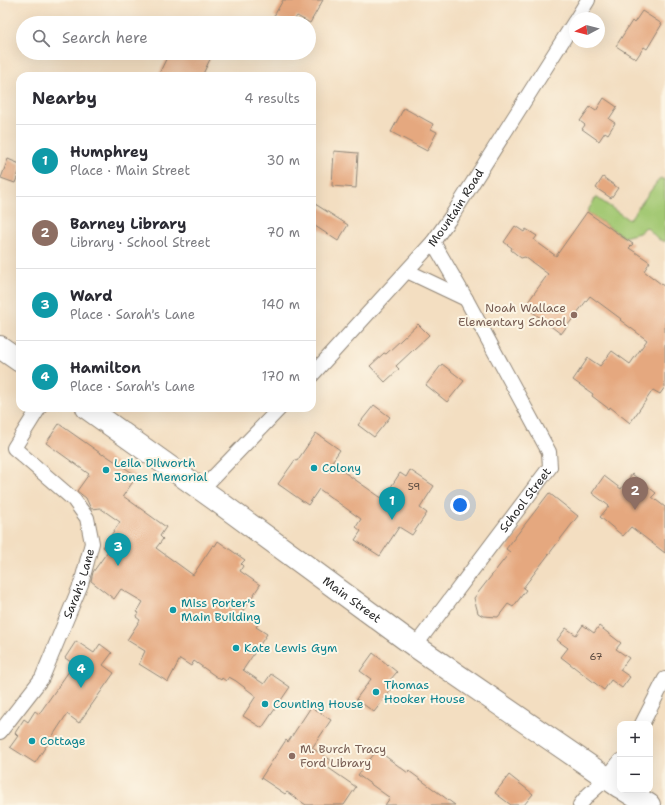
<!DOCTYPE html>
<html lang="en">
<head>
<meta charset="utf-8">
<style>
	:root { --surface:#fff; --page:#f2f2f3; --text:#2b2b33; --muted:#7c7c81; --line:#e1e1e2; --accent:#0f766e }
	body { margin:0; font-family:"Shantell Sans",sans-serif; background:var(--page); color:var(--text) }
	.controls { position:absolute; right:12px; bottom:12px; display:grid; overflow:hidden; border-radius:8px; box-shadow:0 4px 16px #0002 }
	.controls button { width:36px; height:36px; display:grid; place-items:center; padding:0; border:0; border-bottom:1px solid var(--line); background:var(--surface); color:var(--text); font:20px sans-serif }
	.compass { position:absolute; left:569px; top:12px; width:36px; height:36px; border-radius:50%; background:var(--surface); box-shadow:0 4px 16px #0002; rotate:263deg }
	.you { position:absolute; left:460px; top:505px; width:14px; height:14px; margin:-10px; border:3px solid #fff; border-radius:50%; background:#1a73e8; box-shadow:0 0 0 6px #1a73e833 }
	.badge { display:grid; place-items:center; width:26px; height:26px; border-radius:50%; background:var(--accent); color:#fff; font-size:13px; font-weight:700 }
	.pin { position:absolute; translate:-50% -33px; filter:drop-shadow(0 1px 2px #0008) }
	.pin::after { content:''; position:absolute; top:21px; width:14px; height:12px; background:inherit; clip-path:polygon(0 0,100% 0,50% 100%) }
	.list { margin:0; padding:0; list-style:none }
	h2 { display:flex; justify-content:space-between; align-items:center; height:52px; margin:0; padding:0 16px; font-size:17px }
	h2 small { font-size:13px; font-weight:400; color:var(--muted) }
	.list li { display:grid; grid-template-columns:26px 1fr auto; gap:12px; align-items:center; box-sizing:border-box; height:72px; padding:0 16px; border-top:1px solid var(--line) }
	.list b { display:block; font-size:15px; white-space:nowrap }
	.list p { margin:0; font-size:13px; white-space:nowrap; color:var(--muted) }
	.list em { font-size:13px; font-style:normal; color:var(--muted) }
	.icon { flex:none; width:22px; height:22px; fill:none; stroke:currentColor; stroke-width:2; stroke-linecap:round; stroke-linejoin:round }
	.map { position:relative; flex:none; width:665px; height:805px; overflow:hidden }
	.search { position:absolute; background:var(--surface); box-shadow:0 4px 16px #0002; left:16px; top:16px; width:300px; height:44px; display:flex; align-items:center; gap:10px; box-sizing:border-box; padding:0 14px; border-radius:22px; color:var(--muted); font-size:15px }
	.panel { position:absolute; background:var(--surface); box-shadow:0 4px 16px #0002; left:16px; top:72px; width:300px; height:340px; border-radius:12px }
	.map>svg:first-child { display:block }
</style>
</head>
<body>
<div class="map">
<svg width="665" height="805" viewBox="0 0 665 805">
	<rect width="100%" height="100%" fill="#fcf5e5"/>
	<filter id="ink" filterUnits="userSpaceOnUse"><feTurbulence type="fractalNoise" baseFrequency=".025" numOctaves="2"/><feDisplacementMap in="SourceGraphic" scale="8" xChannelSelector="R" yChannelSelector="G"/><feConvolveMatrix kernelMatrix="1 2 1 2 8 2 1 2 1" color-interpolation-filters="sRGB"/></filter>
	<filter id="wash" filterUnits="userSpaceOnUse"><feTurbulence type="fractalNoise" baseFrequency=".012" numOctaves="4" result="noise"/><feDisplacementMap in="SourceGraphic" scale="16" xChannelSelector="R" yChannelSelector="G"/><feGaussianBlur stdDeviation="0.9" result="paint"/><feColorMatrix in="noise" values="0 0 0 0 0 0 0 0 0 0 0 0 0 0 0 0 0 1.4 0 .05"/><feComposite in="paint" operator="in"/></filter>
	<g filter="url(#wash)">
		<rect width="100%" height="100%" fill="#f3dec1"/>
		<polygon fill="#a4c974" stroke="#687a50" points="660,178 665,180 665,242 658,239 646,227 639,233 624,237 587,212 596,197 629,220"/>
		<g id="blocks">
			<g fill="#e5a87f">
				<polygon points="283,0 323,0 310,23 297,16 292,23 286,23 274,16"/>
				<polygon points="642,11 662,24 647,49 644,47 636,59 616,46 632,21 634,23"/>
				<polygon points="169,53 213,53 202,76 158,76"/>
				<polygon points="604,98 617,107 609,119 615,123 608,134 605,132 599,141 582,129 585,125 580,121 590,107 596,111"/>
				<polygon points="404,108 433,124 431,129 437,132 427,151 391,132"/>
				<polygon points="334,151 358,153 356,188 332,186"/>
				<polygon points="8,159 20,164 20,170 15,183 1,178"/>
				<polygon points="603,177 618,188 611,198 596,188"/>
				<polygon points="312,202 348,225 338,241 312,224"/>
				<polygon points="587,212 633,244 629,248 650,262 644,271 665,287 665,387 660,394 653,390 630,423 610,407 609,409 592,396 593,394 573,380 588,358 600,366 612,351 630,364 647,340 620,320 621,319 590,296 561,334 525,306 548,274 525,257 521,258 511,250 512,248 504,242 515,226 524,232 526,229 537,236 534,240 556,256"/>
				<polygon points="418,324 429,335 396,366 399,369 385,382 370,366 384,353 386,354"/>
				<polygon points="442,364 464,381 447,402 426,385"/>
				<polygon points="374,405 390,417 374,437 358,425"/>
				<polygon points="59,424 103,455 104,454 137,476 123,496 166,527 160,536 163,539 156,548 193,575 213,545 215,546 218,541 245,560 241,564 243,566 240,571 260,585 242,612 259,623 256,627 267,634 243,670 264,684 271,674 290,687 262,728 243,716 256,696 236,681 229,677 226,681 222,678 221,680 194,661 191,666 180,659 168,682 139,664 145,651 127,640 140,620 136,617 139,613 137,612 143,602 121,589 114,599 91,581 93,572 108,551 103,547 120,522 100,508 91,509 86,498 77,491 89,474 46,443"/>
				<polygon points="316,433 340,450 331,463 383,499 400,473 406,477 410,470 434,486 420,508 427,513 412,535 399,527 380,556 355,540 361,531 356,527 361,519 319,489 308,505 278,484 295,460 297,461"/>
				<polygon points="632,474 656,493 652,497 665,507 665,553 631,527 623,536 600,517 609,506 592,493 604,476 621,489"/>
				<polygon points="549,493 578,516 523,588 526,590 513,607 508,604 498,617 483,616 478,613 474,598 510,552 506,549"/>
				<polygon points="583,625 594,633 599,626 621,643 616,649 629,658 620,670 630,677 622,688 611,680 604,690 561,657 568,648 557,640 566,628 576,635"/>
				<polygon points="76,641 94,653 100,644 112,653 103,665 114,673 79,723 67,714 35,763 10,747 18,736 15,733 24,719 28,722 35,711 39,714 74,664 65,658"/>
				<polygon points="373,653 397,672 390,680 395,685 374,712 356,699 371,679 360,671"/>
				<polygon points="311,707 331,720 312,748 331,760 327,767 356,787 344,805 306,805 287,792 285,794 261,778 286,740 288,742"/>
				<polygon points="377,750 408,773 409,771 455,805 385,805 390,798 358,775"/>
				<polygon points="509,775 533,794 524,805 511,805 495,793"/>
			</g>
		</g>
	</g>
	<g filter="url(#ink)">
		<use href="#blocks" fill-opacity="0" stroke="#8f8476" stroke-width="1"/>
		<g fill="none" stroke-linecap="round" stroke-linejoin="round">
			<defs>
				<g id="street">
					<polyline points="577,18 588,0"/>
					<polyline points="407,271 466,299"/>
					<path id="s1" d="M312,375L433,242L453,214L575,21"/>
					<polyline points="201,490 280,408"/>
					<path id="s2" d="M415,646L550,467L549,452L466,299L433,242"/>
					<polyline points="642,724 665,679"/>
					<path id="s3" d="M0,732L42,678L81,584L92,543L87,518L74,500L14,448L39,408"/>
					<polyline points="580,805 588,795 607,778 620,761"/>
				</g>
				<g id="highway">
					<polyline points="0,347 20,361"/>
					<path id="s4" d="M87,408L216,500L415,646L620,787"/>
					<polyline points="625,790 649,805"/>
				</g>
			</defs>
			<use href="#street" stroke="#8f8476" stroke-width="16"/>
			<use href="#highway" stroke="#8f8476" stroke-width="24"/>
			<use href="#street" stroke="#fff" stroke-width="14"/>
			<use href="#highway" stroke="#fff" stroke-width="22"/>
		</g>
	</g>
	<g fill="#8d6e63" stroke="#fcf5e5" stroke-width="1.5">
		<circle cx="574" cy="315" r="4"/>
		<circle cx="292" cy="756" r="4"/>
	</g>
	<g fill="#0f9aa8" stroke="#fcf5e5" stroke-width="1.5">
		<circle cx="314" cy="468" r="4"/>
		<circle cx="106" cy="470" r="4"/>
		<circle cx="173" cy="610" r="4"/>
		<circle cx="236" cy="648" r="4"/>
		<circle cx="376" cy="692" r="4"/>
		<circle cx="265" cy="704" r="4"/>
		<circle cx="32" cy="741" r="4"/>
	</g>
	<g text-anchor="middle" stroke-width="4" stroke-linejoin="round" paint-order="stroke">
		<g font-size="10" fill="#5a4a40">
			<text x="414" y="490">59</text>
			<text x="596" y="660">67</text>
		</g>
		<g font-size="12" fill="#2b2b2b" stroke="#fcf5e5">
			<text dy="4" stroke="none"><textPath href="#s1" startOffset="221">Mountain Road</textPath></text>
			<text dy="4" stroke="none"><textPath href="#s2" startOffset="183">School Street</textPath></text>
			<text dy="4" stroke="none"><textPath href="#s3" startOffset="170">Sarah's Lane</textPath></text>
			<text dy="4" stroke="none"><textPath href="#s4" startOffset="327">Main Street</textPath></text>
		</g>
		<g font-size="12" fill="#785e54" stroke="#fcf5e5" text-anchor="end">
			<text x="566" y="312">Noah Wallace<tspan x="566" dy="14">Elementary School</tspan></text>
			<text x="300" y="753" text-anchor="start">M. Burch Tracy<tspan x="300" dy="14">Ford Library</tspan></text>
		</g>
		<g font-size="12" fill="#0d838f" stroke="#fcf5e5" text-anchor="start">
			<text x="114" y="467">Leila Dilworth<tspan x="114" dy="14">Jones Memorial</tspan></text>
			<text x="322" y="472">Colony</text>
			<text x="181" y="607">Miss Porter's<tspan x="181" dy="14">Main Building</tspan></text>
			<text x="244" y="652">Kate Lewis Gym</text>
			<text x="384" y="689">Thomas<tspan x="384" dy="14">Hooker House</tspan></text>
			<text x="273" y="708">Counting House</text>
			<text x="40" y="745">Cottage</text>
		</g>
	</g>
</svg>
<div class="controls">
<button>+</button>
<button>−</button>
</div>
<svg class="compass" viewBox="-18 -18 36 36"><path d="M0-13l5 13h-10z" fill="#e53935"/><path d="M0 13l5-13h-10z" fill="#7c7c81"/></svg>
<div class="you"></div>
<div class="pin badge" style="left:392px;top:520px;background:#0f9aa8">1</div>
<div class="pin badge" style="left:635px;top:510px;background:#8d6e63">2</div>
<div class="pin badge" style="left:118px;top:566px;background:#0f9aa8">3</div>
<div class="pin badge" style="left:81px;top:688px;background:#0f9aa8">4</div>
<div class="search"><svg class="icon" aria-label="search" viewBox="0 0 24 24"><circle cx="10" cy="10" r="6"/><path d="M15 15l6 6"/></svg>Search here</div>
<section class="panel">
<h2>Nearby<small>4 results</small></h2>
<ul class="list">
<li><span class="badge" style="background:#0f9aa8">1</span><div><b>Humphrey</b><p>Place · Main Street</p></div><em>30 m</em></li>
<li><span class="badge" style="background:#8d6e63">2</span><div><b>Barney Library</b><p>Library · School Street</p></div><em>70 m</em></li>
<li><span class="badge" style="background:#0f9aa8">3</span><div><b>Ward</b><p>Place · Sarah's Lane</p></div><em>140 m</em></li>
<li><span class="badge" style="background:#0f9aa8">4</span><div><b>Hamilton</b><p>Place · Sarah's Lane</p></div><em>170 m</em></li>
</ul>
</section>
</div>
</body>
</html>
